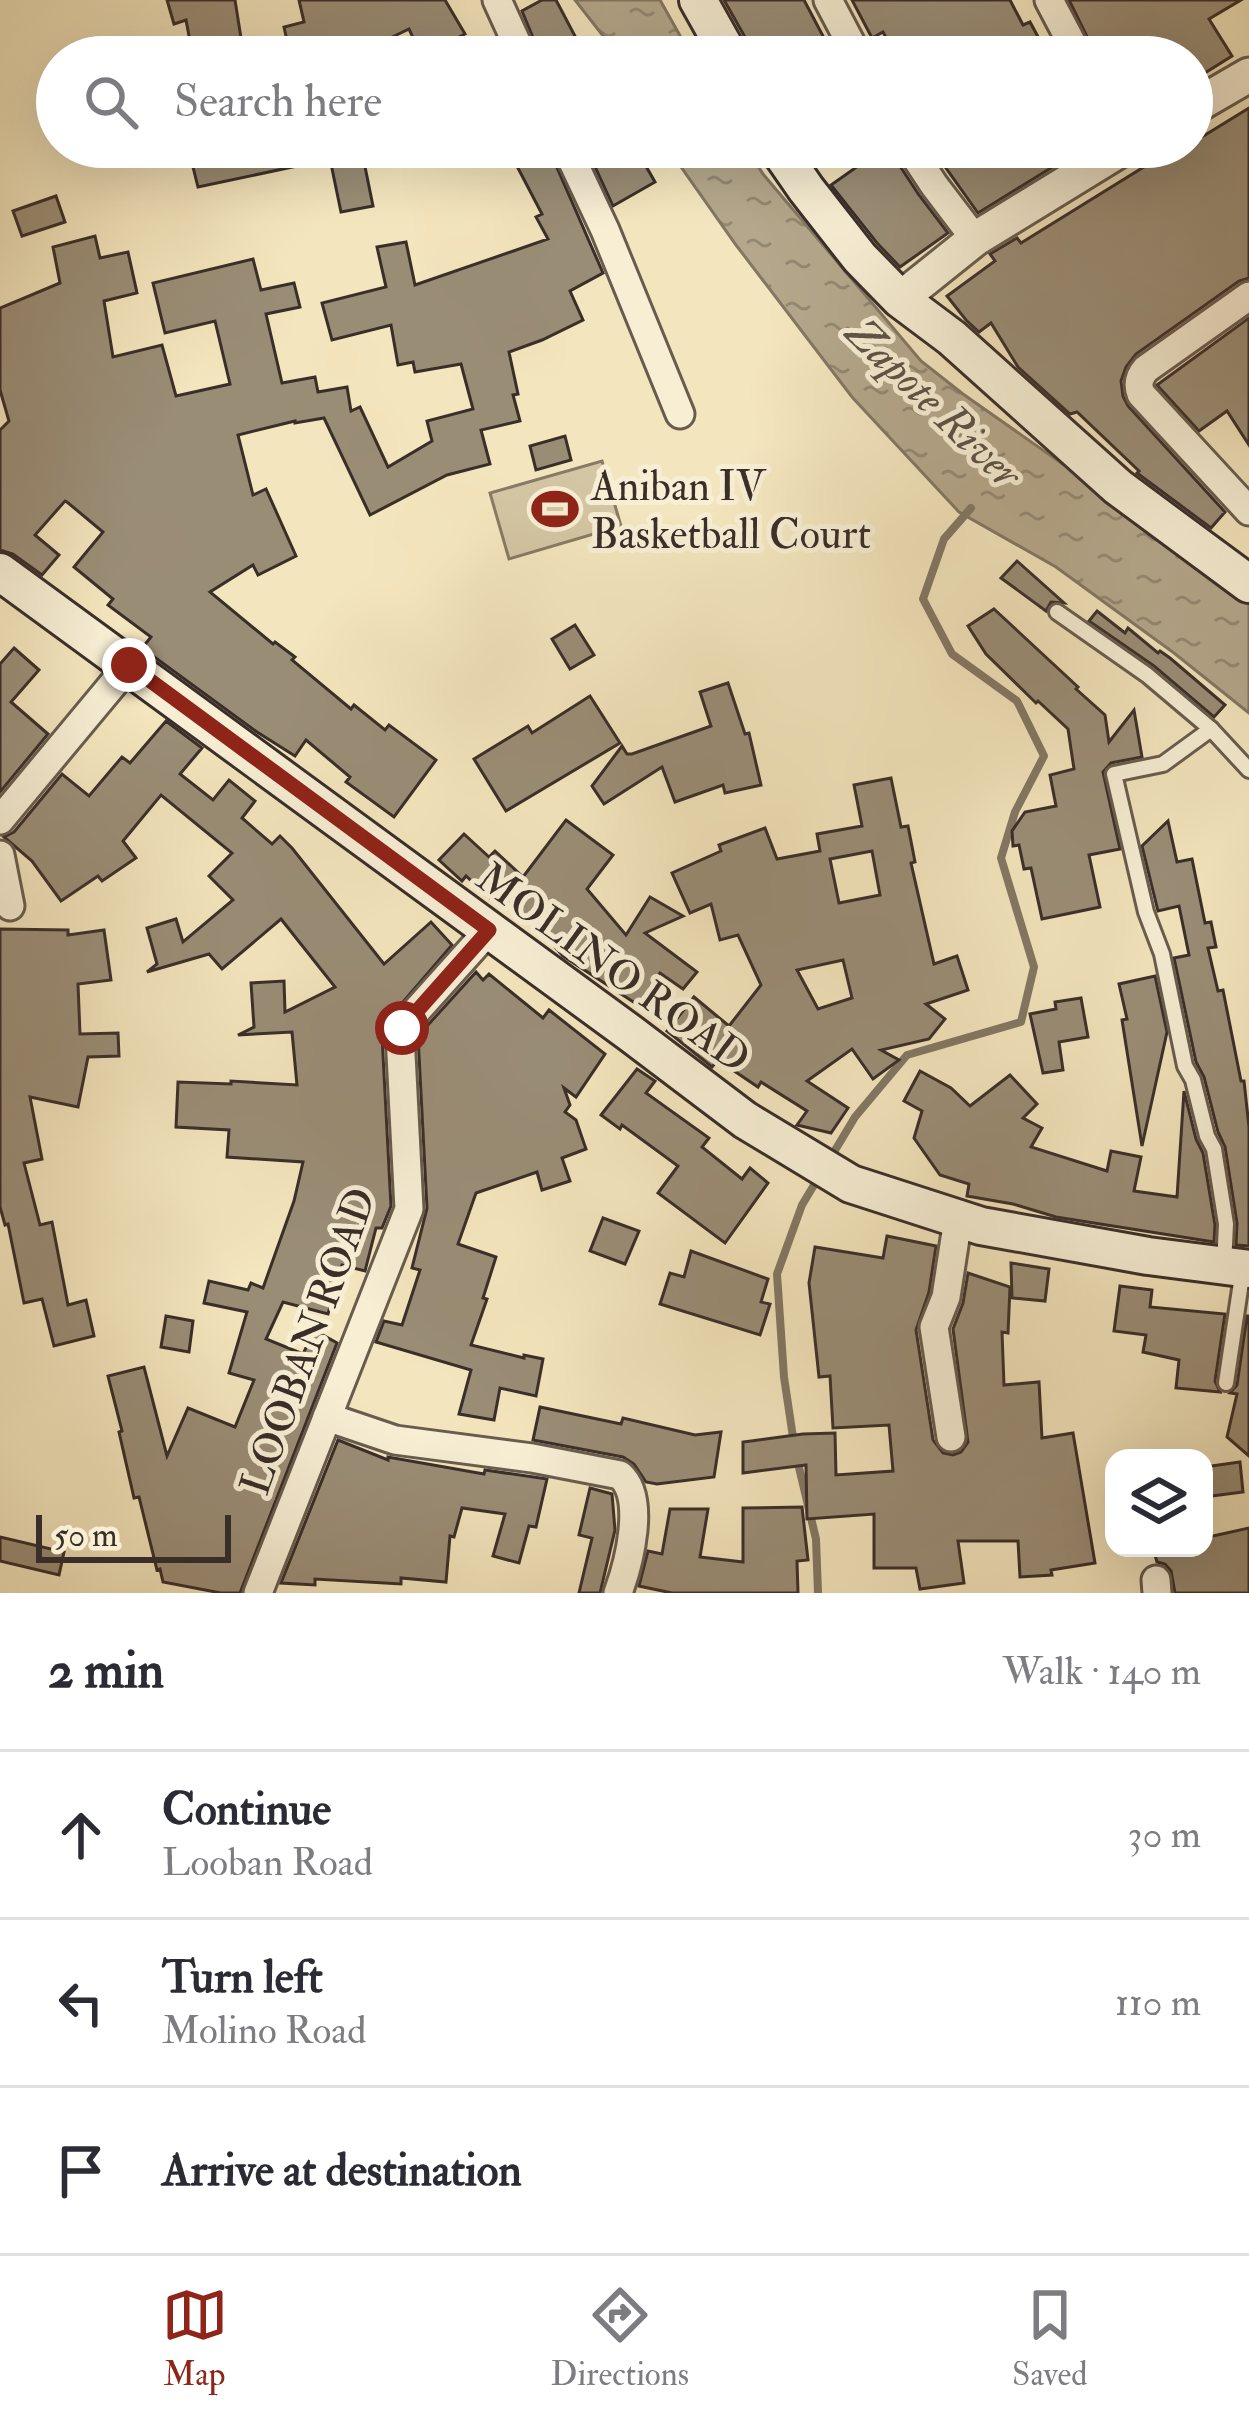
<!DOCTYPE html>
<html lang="en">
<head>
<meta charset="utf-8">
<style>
	:root { --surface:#fff; --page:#f2f2f3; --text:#2b2b33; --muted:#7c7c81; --line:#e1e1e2; --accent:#8f2418 }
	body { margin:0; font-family:"IM FELL Double Pica",serif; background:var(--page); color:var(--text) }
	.controls { position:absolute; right:36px; bottom:36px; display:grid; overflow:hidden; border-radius:24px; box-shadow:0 12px 48px #0002 }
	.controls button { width:108px; height:108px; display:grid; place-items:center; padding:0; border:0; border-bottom:3px solid var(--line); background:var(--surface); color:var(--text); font:60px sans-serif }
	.scale { position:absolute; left:36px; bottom:30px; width:195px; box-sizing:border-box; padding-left:12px; border:6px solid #3a2e29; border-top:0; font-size:33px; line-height:42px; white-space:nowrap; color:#3a2e29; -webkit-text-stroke:9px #f7eed4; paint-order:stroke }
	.stop { position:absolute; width:36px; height:36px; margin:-27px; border:9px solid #8f2418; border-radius:50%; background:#fff }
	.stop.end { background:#8f2418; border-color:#fff; box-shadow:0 3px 12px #0008 }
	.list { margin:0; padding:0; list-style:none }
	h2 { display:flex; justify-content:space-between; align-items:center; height:156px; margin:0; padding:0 48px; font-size:51px }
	h2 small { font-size:39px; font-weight:400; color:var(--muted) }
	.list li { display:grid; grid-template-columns:78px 1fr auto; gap:36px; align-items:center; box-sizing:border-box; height:168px; padding:0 48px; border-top:3px solid var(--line) }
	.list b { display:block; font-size:45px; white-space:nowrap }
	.list p { margin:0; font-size:39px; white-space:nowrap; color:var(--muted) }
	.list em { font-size:39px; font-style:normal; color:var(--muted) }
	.icon { flex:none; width:66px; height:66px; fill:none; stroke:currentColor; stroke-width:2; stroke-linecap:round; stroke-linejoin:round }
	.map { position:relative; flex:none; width:1249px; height:1593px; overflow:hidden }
	.search { position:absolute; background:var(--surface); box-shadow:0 12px 48px #0002; left:36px; right:36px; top:36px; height:132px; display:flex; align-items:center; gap:30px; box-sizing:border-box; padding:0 42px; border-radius:66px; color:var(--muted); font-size:45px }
	.sheet { height:660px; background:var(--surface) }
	nav { display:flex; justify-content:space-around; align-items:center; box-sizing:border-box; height:168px; border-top:3px solid var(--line); background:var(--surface); font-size:33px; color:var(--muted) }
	nav a { display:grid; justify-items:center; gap:6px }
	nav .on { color:var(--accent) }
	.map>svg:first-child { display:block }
</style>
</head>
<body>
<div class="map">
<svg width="1249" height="1593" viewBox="0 0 1249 1593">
	<defs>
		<pattern id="water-ripples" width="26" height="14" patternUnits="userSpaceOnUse" patternTransform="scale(3)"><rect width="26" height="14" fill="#b4a78b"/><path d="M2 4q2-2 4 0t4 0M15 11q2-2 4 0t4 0" fill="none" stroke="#938872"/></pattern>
	</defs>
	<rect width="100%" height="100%" fill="#f3e5bd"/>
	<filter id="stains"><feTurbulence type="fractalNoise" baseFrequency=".00167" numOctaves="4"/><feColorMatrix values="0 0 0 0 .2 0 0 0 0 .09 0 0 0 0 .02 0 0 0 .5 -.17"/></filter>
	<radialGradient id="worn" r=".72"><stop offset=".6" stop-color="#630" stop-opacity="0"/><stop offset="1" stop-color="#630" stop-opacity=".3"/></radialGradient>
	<polygon fill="#d4c6a4" stroke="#877a66" stroke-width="3" points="602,461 621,526 509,559 490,493"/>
	<g fill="url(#water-ripples)" stroke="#837764" stroke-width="3">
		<polygon points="575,0 660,0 692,57 616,57 604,37"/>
		<polygon points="667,147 746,147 763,174 921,361 963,394 1121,505 1249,602 1249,713 1174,653 1056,567 959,512 852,397 736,245"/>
	</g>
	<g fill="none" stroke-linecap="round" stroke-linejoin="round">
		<g stroke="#837764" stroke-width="8">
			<polyline points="831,1157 855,1117 907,1055 1021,1022 1034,967 1001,858 1015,812 1044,756 1017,701 952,654 923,599 944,539 971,508"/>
			<polyline points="794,1444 784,1377 777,1274 802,1205 820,1175"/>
			<polyline points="797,1459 816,1539 818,1593"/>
		</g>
	</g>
	<g fill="#9a8d76" stroke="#3a2e29" stroke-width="3" fill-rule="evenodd">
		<polygon points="167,0 235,0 244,57 193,57 186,20 174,24"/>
		<polygon points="299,0 445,0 465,34 440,47 444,57 422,57 409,29 351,57 311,57 309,50 290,54 284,27 304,22"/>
		<polygon points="542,0 556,0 586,57 541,57 522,11"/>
		<polygon points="724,0 804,0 834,57 752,57 750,46"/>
		<polygon points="852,0 1010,0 1023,25 1030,22 1049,57 926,57 919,45 896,56 883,32 872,38"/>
		<polygon points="1069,0 1241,0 1209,19 1232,56 1192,81 1192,57 1097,57"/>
		<polygon points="1249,108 1249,278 1239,281 1136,354 1126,367 1121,381 1123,396 1128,406 1225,512 1211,528 1137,473 1139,471 1077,412 1070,414 1018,367 991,323 979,332 966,320 947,296 995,261 990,254 1017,238 1021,243 1176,147 1192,147 1192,143"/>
		<polygon points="188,147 361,147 373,206 341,212 330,159 198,187"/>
		<polygon points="507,147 548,147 603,273 570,291 583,320 542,340 509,352 518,394 513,395 520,421 481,430 490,464 447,475 370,515 324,418 295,423 295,421 238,435 253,495 266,489 296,556 258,575 253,565 210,592 273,644 275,642 295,657 292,660 351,709 354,705 385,730 389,725 436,760 394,817 346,782 350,777 306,740 295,756 257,732 142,648 151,637 108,605 113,599 74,567 103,532 67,502 65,501 35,535 59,555 42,575 13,554 0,550 0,430 9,421 0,390 0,308 60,283 53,247 95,236 100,258 128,252 137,293 104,301 113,357 162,345 176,396 230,384 215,321 165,333 153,283 253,259 261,290 294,283 300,307 266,314 282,383 315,377 318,392 347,387 351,411 360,407 388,467 432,441 427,421 473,409 461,364 415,372 413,362 398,365 391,325 332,340 322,303 386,287 377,247 406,242 415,285 548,239 536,217 542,214"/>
		<polygon points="586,147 635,147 655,182 613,206"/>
		<polygon points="885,147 891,147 894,157 919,195 948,233 900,267 877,243 831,185"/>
		<polygon points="931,147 1085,147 978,213"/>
		<polygon points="56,196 65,222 22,236 13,211"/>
		<polygon points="1249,318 1249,445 1227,411 1199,431 1157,385"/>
		<polygon points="565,436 571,460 536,470 530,446"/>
		<polygon points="1017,561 1064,603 1051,602 1046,611 1001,578"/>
		<polygon points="994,609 1078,687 1076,689 1105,715 1109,742 1134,710 1142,757 1111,763 1103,772 1120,849 1089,855 1100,907 1042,919 1031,868 1024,869 1019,845 1013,846 1012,831 1025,812 1056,806 1050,775 1074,769 1068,729 1038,701 1036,703 986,654 968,626"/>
		<polygon points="1097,611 1125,633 1128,628 1158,653 1160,651 1170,658 1225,705 1214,717 1154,666 1089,621"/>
		<polygon points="575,625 594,655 570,669 552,639"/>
		<polygon points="14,648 39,670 11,702 48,734 0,792 0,664"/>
		<polygon points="728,683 745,734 749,733 761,785 725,793 723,785 675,802 662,767 604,804 592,786 622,746 627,754 632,754 711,726 700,692"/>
		<polygon points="590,696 620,743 506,811 474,759 528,726 532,733"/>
		<polygon points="166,721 202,748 180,774 213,800 229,780 255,801 242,818 272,844 280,836 292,848 384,964 431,922 452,945 385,1023 382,1036 391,1206 382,1228 376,1228 365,1271 342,1265 328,1314 283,1302 266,1339 303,1354 314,1330 337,1343 240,1593 221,1593 163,1582 160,1569 157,1570 139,1497 134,1498 119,1432 122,1431 108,1376 144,1367 167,1456 188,1408 235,1427 254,1380 229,1373 247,1312 204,1303 209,1281 248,1290 251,1283 263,1288 294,1201 303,1162 227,1157 229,1130 176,1127 178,1082 231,1084 231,1081 297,1085 292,1032 238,1035 254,1027 251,983 284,981 285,1012 335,987 281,919 222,969 209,954 147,972 157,964 147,928 176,919 183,942 233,900 209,876 232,853 161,795 123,841 136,858 102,881 98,876 61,901 32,861 4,837 14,832 62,774 89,796 122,757 130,763"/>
		<path d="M891,778L901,827L908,826L915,862L911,863L934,964L957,956L968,990L926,1004L945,1019L929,1039L881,1050L899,1060L873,1079L852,1049L807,1081L848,1108L831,1133L797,1125L807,1111L761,1082L758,1087L718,1060L712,1067L667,1031L694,997L729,1026L761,985L738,935L720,940L711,904L690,913L672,873L721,851L719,845L765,828L777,859L820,851L817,834L862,826L854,785ZM872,851L880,895L839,903L830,859ZM843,960L852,998L818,1009L797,970Z"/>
		<polygon points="566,820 613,855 587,889 626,935 650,897 683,916 645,933 697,972 683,989 660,973 638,1005 563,956 536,925 498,896 493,901 466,876 462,881 439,860 464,834 489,857 495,851 523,877"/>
		<polygon points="1168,821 1177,862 1192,859 1205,923 1211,922 1216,947 1208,948 1218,991 1223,990 1241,1081 1244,1081 1249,1127 1249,1246 1236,1245 1237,1223 1225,1147 1218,1132 1204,1077 1196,1062 1174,958 1189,955 1179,906 1158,911 1142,846"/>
		<polygon points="0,929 68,930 68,935 104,930 111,980 78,984 80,1034 118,1033 119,1056 88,1057 78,1107 30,1097 42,1159 24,1163 40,1225 52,1222 68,1305 86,1300 94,1336 54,1346 42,1299 24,1303 8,1224 5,1225 0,1207"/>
		<polygon points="476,972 483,980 489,974 543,1018 549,1010 605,1054 576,1097 564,1088 570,1105 565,1112 576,1120 586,1149 562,1158 570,1181 542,1190 537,1172 476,1193 458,1244 496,1257 483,1298 487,1299 471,1345 524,1358 524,1355 543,1359 536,1396 500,1388 494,1420 459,1414 471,1370 376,1342 384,1321 402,1325 420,1270 412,1268 427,1208 418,1036"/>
		<polygon points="1155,976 1167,1032 1142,1146 1122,1020 1127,1019 1119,984"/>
		<polygon points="1081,998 1088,1037 1059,1042 1063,1070 1043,1073 1030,1014 1056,1009 1055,1002"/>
		<polygon points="637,1069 655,1081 646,1093 709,1138 702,1147 742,1179 750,1168 768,1183 725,1243 658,1193 678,1166 622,1125 620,1129 601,1115"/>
		<polygon points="920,1071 951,1088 970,1106 1010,1075 1037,1104 1023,1118 1042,1128 1031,1147 1107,1171 1111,1151 1141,1157 1134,1191 1177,1197 1184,1091 1196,1139 1203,1153 1215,1225 1214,1242 1056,1217 1013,1204 967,1196 969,1184 940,1175 914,1138 922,1111 904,1101"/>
		<polygon points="603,1218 639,1231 625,1264 590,1251"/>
		<polygon points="887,1236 936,1246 929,1292 916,1330 933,1440 943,1453 953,1455 961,1452 968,1442 953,1329 963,1303 968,1273 1010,1287 1008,1333 1002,1332 1004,1385 1039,1382 1042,1438 1073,1433 1095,1563 1051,1570 1052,1575 1020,1577 1018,1541 958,1541 964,1583 920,1589 916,1568 874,1568 874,1514 807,1519 806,1465 743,1473 743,1442 803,1434 835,1433 836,1475 893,1471 889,1425 833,1428 830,1376 819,1377 809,1283 815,1247 883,1258"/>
		<polygon points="691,1251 768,1279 761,1302 770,1304 760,1335 660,1304 670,1273 684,1277"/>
		<polygon points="1011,1263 1049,1269 1045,1301 1012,1298"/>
		<polygon points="1120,1286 1152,1290 1150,1307 1225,1314 1215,1381 1220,1392 1176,1388 1179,1360 1143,1352 1146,1335 1114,1331"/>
		<polygon points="166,1316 193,1321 189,1352 161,1347"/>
		<polygon points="1247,1316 1249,1316 1249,1456 1227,1437 1237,1394 1230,1393 1237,1385"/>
		<polygon points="540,1407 621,1424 623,1418 695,1435 721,1432 714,1477 657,1484 646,1482 634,1464 623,1457 533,1440"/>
		<polygon points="338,1440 388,1460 388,1457 484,1474 485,1470 547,1479 536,1527 529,1526 519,1563 493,1556 505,1514 462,1508 454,1537 450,1536 446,1582 401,1578 401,1584 315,1579 315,1585 281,1583"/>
		<polygon points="1240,1462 1243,1492 1204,1497 1204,1467"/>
		<polygon points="590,1488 612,1494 615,1530 600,1593 579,1593 592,1538 579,1535"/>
		<polygon points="802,1507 808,1560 797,1561 798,1593 672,1593 639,1586 648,1551 662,1554 670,1509 708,1509 700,1557 743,1562 743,1508"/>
		<polygon points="1249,1528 1249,1593 1175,1593 1171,1571 1165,1564 1157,1562 1153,1548 1204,1548 1204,1538"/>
		<polygon points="0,1537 64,1552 59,1575 0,1561"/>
	</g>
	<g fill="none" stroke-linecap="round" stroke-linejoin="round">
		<defs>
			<g id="service">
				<polyline points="1057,612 1147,675 1211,729 1163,764 1114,774 1146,912 1162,954 1185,1066 1193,1080 1207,1136 1214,1149 1226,1224 1224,1265"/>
				<polyline points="1211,729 1249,770"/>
				<polyline points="1226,1383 1243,1269"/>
			</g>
			<g id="minor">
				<polyline points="497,0 523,57"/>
				<polyline points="828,0 858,57"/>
				<polyline points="1049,0 1079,57"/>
				<polyline points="566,147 605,230 680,414"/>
				<polyline points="909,147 934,185 975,239"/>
				<path d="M1249,296L1146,369C1139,377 1137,384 1141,394L1249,511"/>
				<polyline points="0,820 129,665"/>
				<polyline points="0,855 10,906"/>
				<path d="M327,1417L395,1440L532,1458L620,1475C646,1498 629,1563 618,1593"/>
				<polyline points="951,1437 934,1327 946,1297 958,1219"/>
				<polyline points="1156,1580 1157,1593"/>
				<polyline points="258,1593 409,1209 400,1035 402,1027 489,930"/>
			</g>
			<g id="tertiary">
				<polyline points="1192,108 1249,75"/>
				<polyline points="900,299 975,239 1125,147"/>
			</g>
			<g id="secondary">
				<polyline points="698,0 730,57"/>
				<polyline points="777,147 806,189 860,258 900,299 952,338 1118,487 1249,584"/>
				<polyline points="0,572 630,1033 745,1120 851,1184 981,1226 1148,1256 1249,1269"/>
			</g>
		</defs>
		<use href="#service" stroke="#685c4e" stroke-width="20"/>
		<use href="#minor" stroke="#685c4e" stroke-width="33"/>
		<use href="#tertiary" stroke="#685c4e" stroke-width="39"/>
		<use href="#secondary" stroke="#3a2e29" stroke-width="42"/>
		<use href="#service" stroke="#f7eed4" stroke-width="14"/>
		<use href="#minor" stroke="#f7eed4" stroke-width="27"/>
		<use href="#tertiary" stroke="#f7eed4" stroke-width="33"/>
		<use href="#secondary" stroke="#f7eed4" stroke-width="36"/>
	</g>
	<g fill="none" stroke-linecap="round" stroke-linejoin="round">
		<polyline stroke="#8f2418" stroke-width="15" points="129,665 489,930 402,1028"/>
	</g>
	<defs>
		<symbol id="stadium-bare" viewBox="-9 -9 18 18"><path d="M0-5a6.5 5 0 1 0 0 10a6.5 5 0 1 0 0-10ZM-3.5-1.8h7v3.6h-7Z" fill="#8f2418" stroke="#f7eed4" stroke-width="2.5" paint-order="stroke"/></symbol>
	</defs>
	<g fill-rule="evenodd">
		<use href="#stadium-bare" x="522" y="476" width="66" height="66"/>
	</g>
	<g text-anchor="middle" stroke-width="10" stroke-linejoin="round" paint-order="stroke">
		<g font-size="42" fill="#3a2e29" stroke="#f7eed4" text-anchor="start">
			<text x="591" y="500">Aniban IV<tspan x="591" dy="48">Basketball Court</tspan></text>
		</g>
		<g font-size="42" fill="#3a2e29" stroke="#f7eed4">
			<text transform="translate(614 967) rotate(36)" y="15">MOLINO ROAD</text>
			<text transform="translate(307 1341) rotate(-70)" y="15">LOOBAN ROAD</text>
		</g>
		<g font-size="45" font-style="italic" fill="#5f5246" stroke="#f7eed4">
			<text transform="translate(935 402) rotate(44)" y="16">Zapote River</text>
		</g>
	</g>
	<rect width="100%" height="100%" filter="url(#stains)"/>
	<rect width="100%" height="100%" fill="url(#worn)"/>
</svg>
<div class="controls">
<button><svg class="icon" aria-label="layers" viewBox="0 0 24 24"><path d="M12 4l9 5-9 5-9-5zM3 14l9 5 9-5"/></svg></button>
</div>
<div class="scale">50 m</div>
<div class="stop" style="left:402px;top:1028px"></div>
<div class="stop end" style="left:129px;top:665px"></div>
<div class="search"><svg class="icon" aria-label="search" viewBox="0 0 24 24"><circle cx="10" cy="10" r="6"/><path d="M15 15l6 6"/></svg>Search here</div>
</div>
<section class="sheet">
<h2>2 min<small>Walk · 140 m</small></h2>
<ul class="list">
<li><svg class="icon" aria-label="ahead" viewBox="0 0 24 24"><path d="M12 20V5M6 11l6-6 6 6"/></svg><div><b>Continue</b><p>Looban Road</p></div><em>30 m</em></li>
<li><svg class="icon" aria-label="left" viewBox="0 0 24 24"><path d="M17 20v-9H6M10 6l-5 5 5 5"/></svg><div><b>Turn left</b><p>Molino Road</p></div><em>110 m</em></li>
<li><svg class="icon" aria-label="arrive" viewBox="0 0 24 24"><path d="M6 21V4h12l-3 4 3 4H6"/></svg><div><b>Arrive at destination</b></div></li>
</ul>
</section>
<nav>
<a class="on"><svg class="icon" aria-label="map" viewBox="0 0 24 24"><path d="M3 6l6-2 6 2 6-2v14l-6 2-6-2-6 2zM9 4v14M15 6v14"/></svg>Map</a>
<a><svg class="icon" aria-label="directions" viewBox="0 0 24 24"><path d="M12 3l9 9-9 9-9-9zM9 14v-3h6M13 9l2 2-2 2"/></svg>Directions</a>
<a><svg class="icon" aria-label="saved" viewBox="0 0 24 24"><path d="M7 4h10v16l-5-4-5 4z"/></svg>Saved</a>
</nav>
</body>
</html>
